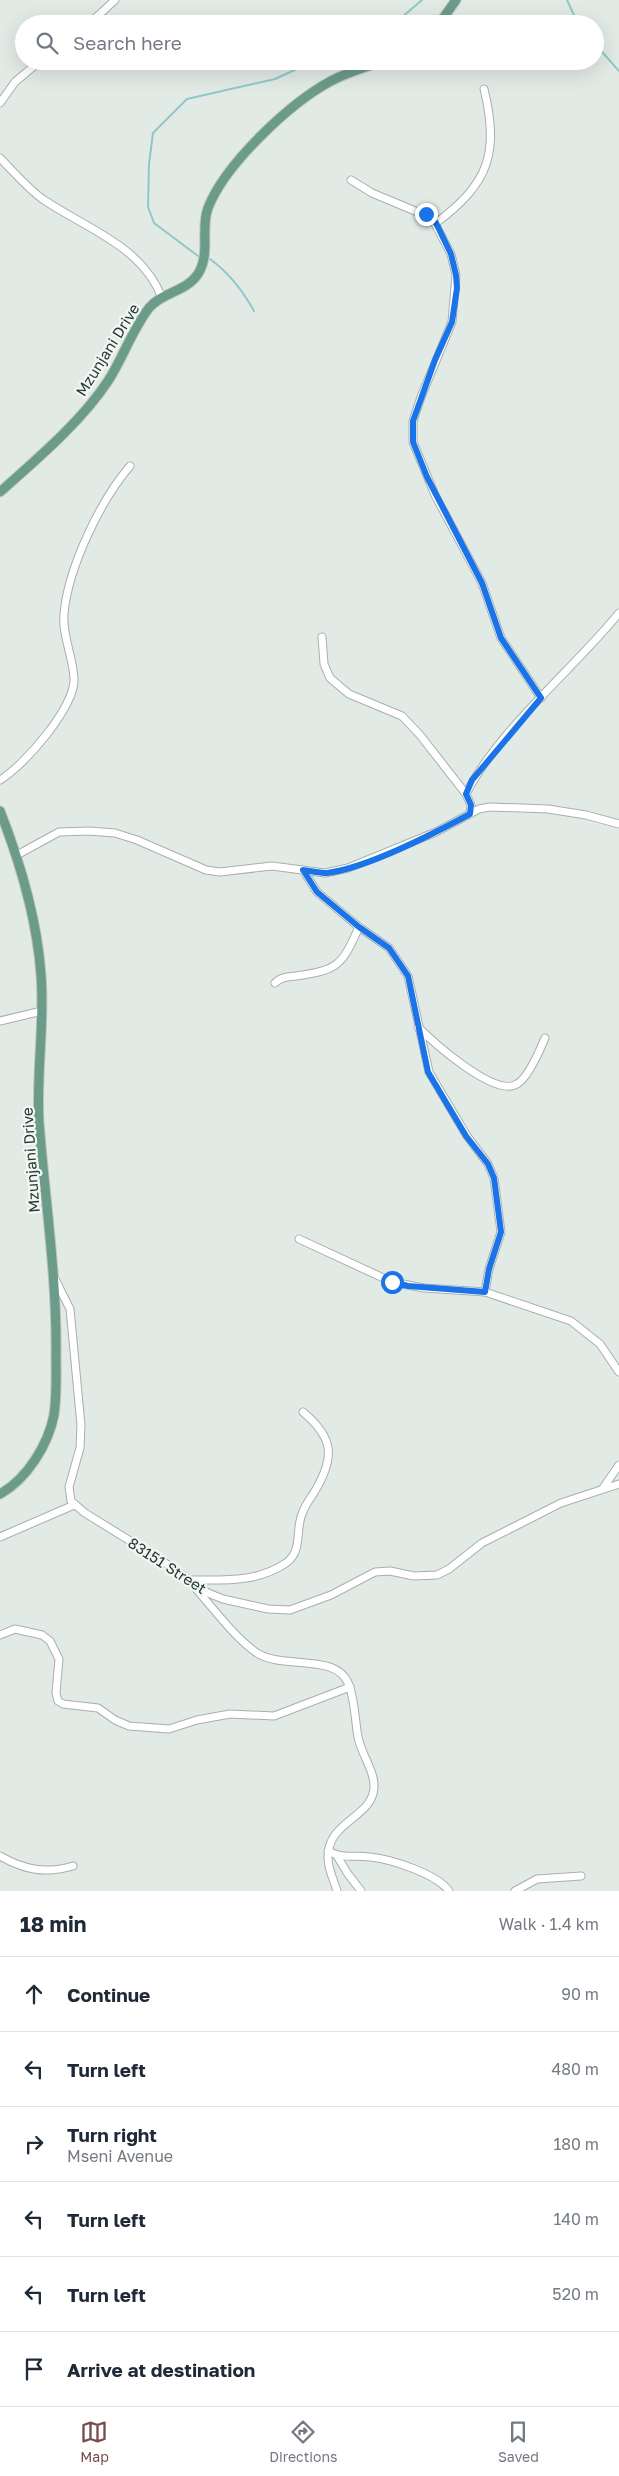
<!DOCTYPE html>
<html lang="en">
<head>
<meta charset="utf-8">
<style>
	:root { --surface:#fff; --page:#f2f2f3; --text:#1f2937; --muted:#747a83; --line:#e0e1e3; --accent:#774c4d }
	body { margin:0; font-family:"Golos Text",sans-serif; background:var(--page); color:var(--text) }
	.stop { position:absolute; width:15px; height:15px; margin:-11px; border:4px solid #1a73e8; border-radius:50%; background:#fff }
	.stop.end { background:#1a73e8; border-color:#fff; box-shadow:0 1px 5px #0008 }
	.list { margin:0; padding:0; list-style:none }
	h2 { display:flex; justify-content:space-between; align-items:center; height:65px; margin:0; padding:0 20px; font-size:21px }
	h2 small { font-size:16px; font-weight:400; color:var(--muted) }
	.list li { display:grid; grid-template-columns:32px 1fr auto; gap:15px; align-items:center; box-sizing:border-box; height:75px; padding:0 20px; border-top:1px solid var(--line) }
	.list b { display:block; font-size:19px; white-space:nowrap }
	.list p { margin:0; font-size:16px; white-space:nowrap; color:var(--muted) }
	.list em { font-size:16px; font-style:normal; color:var(--muted) }
	.icon { flex:none; width:28px; height:28px; fill:none; stroke:currentColor; stroke-width:2; stroke-linecap:round; stroke-linejoin:round }
	.map { position:relative; flex:none; width:619px; height:1891px; overflow:hidden }
	.search { position:absolute; background:var(--surface); box-shadow:0 5px 20px #0002; left:15px; right:15px; top:15px; height:55px; display:flex; align-items:center; gap:12px; box-sizing:border-box; padding:0 18px; border-radius:28px; color:var(--muted); font-size:19px }
	.sheet { height:515px; background:var(--surface) }
	nav { display:flex; justify-content:space-around; align-items:center; box-sizing:border-box; height:70px; border-top:1px solid var(--line); background:var(--surface); font-size:14px; color:var(--muted) }
	nav a { display:grid; justify-items:center; gap:2px }
	nav .on { color:var(--accent) }
	.map>svg:first-child { display:block }
</style>
</head>
<body>
<div class="map">
<svg width="619" height="1891" viewBox="0 0 619 1891">
	<rect width="100%" height="100%" fill="#e2eae6"/>
	<g fill="none" stroke-linecap="round" stroke-linejoin="round">
		<g stroke="#90c8c9" stroke-width="2">
			<polyline points="567,0 578,24"/>
			<polyline points="394,24 422,0"/>
			<polyline points="595,44 619,71"/>
			<polyline points="198,256 154,223 148,207 149,164 153,133 187,99 275,79 314,61"/>
			<path d="M210,259C229,273 243,291 254,311"/>
		</g>
		<defs>
			<g id="minor">
				<polyline points="89,24 115,0"/>
				<polyline points="0,103 15,82 40,61"/>
				<path d="M0,158C14,172 28,189 44,200C87,229 142,246 162,298"/>
				<polyline points="351,180 372,193 432,218 451,254 456,275 452,322 421,397 413,421 413,442 435,495 482,583 501,638 541,698"/>
				<path d="M436,223C488,184 500,154 484,89"/>
				<polyline points="322,637 324,664 330,678 349,694 402,716 420,735 466,794"/>
				<path d="M0,780C24,766 76,706 74,678C73,657 62,635 64,614C68,568 100,501 130,466"/>
				<path d="M470,814L471,805L466,794C499,729 572,671 619,613"/>
				<polyline points="17,855 59,832 89,831 115,833 137,840 206,870 220,872 272,866 325,873 348,868 436,832 479,809 490,807 548,809 586,815 619,824"/>
				<polyline points="303,870 317,892 359,927 389,948 408,976 429,1072 467,1136 488,1164 494,1178 501,1232 489,1269 485,1292 571,1321 600,1344 619,1372"/>
				<path d="M275,983C281,977 287,977 296,976C339,970 342,965 359,927"/>
				<polyline points="0,1021 42,1011"/>
				<path d="M418,1027C433,1042 495,1098 517,1084C528,1078 540,1050 545,1038"/>
				<polyline points="299,1239 392,1282 424,1288 485,1292"/>
				<polyline points="55,1279 70,1309 81,1425 80,1448 69,1487 71,1501 85,1513 161,1560 208,1593 223,1599 268,1609 290,1610 331,1595 375,1572 390,1571 414,1576 437,1575 449,1569 482,1543 561,1503 619,1484"/>
				<polyline points="603,1488 619,1465"/>
				<polyline points="0,1537 74,1505"/>
				<path d="M190,1580C223,1580 256,1583 286,1563C303,1551 295,1531 302,1514C305,1505 310,1499 315,1491C335,1457 334,1438 303,1412"/>
				<path d="M196,1589C215,1610 234,1637 257,1653C283,1670 337,1652 349,1685C355,1701 355,1721 358,1737C361,1754 375,1771 374,1788C372,1818 327,1821 328,1858C328,1870 334,1880 337,1891"/>
				<polyline points="0,1635 15,1629 42,1635 50,1641 59,1659 56,1693 58,1701 63,1704 98,1708 115,1720 129,1726 169,1729 197,1720 230,1714 274,1716 350,1687"/>
				<path d="M328,1851C342,1859 355,1855 370,1857C391,1859 437,1874 449,1891"/>
				<path d="M0,1856C25,1870 45,1874 73,1866"/>
				<polyline points="337,1856 348,1874 361,1891"/>
				<polyline points="515,1891 537,1879 581,1876"/>
			</g>
			<g id="major">
				<polyline points="439,24 456,0"/>
				<path d="M0,492C37,459 81,422 108,381C123,358 132,330 149,308C162,292 186,292 198,274C211,253 200,229 208,208C225,164 290,103 331,81C347,72 366,67 384,61"/>
				<path d="M0,811C20,862 37,919 41,975C45,1023 36,1073 39,1122C45,1200 57,1276 56,1355C56,1375 57,1395 54,1415C48,1445 27,1479 0,1494"/>
			</g>
		</defs>
		<use href="#minor" stroke="#a5b1ac" stroke-width="9"/>
		<use href="#major" stroke="#bdc4c1" stroke-width="11"/>
		<use href="#minor" stroke="#fff" stroke-width="7"/>
		<use href="#major" stroke="#6b9b89" stroke-width="9"/>
	</g>
	<g fill="none" stroke-linecap="round" stroke-linejoin="round">
		<path stroke="#1a73e8" stroke-width="6" d="M392,1282L408,1286L485,1292L489,1269L501,1232L494,1178L488,1164L466,1136L428,1072L408,976L389,948L359,927L317,892L303,870C311,871 319,873 327,873C367,868 433,834 470,814L471,805L466,794L472,780L541,698L501,638L482,583L427,477L413,442V421L435,360L452,322L457,288L456,275L451,254L436,223L426,214"/>
	</g>
	<g text-anchor="middle" stroke-width="4.5" stroke-linejoin="round" paint-order="stroke">
		<g font-size="15" fill="#243931" stroke="#f2f7f4">
			<text transform="translate(108 350) rotate(-58)" y="5">Mzunjani Drive</text>
			<text transform="translate(31 1160) rotate(-94)" y="5">Mzunjani Drive</text>
			<text transform="translate(167 1566) rotate(33)" y="5">83151 Street</text>
		</g>
	</g>
</svg>
<div class="stop" style="left:392px;top:1282px"></div>
<div class="stop end" style="left:426px;top:214px"></div>
<div class="search"><svg class="icon" aria-label="search" viewBox="0 0 24 24"><circle cx="10" cy="10" r="6"/><path d="M15 15l6 6"/></svg>Search here</div>
</div>
<section class="sheet">
<h2>18 min<small>Walk · 1.4 km</small></h2>
<ul class="list">
<li><svg class="icon" aria-label="ahead" viewBox="0 0 24 24"><path d="M12 20V5M6 11l6-6 6 6"/></svg><div><b>Continue</b></div><em>90 m</em></li>
<li><svg class="icon" aria-label="left" viewBox="0 0 24 24"><path d="M17 20v-9H6M10 6l-5 5 5 5"/></svg><div><b>Turn left</b></div><em>480 m</em></li>
<li><svg class="icon" aria-label="right" viewBox="0 0 24 24"><path d="M7 20v-9h11M14 6l5 5-5 5"/></svg><div><b>Turn right</b><p>Mseni Avenue</p></div><em>180 m</em></li>
<li><svg class="icon" aria-label="left" viewBox="0 0 24 24"><path d="M17 20v-9H6M10 6l-5 5 5 5"/></svg><div><b>Turn left</b></div><em>140 m</em></li>
<li><svg class="icon" aria-label="left" viewBox="0 0 24 24"><path d="M17 20v-9H6M10 6l-5 5 5 5"/></svg><div><b>Turn left</b></div><em>520 m</em></li>
<li><svg class="icon" aria-label="arrive" viewBox="0 0 24 24"><path d="M6 21V4h12l-3 4 3 4H6"/></svg><div><b>Arrive at destination</b></div></li>
</ul>
</section>
<nav>
<a class="on"><svg class="icon" aria-label="map" viewBox="0 0 24 24"><path d="M3 6l6-2 6 2 6-2v14l-6 2-6-2-6 2zM9 4v14M15 6v14"/></svg>Map</a>
<a><svg class="icon" aria-label="directions" viewBox="0 0 24 24"><path d="M12 3l9 9-9 9-9-9zM9 14v-3h6M13 9l2 2-2 2"/></svg>Directions</a>
<a><svg class="icon" aria-label="saved" viewBox="0 0 24 24"><path d="M7 4h10v16l-5-4-5 4z"/></svg>Saved</a>
</nav>
</body>
</html>
